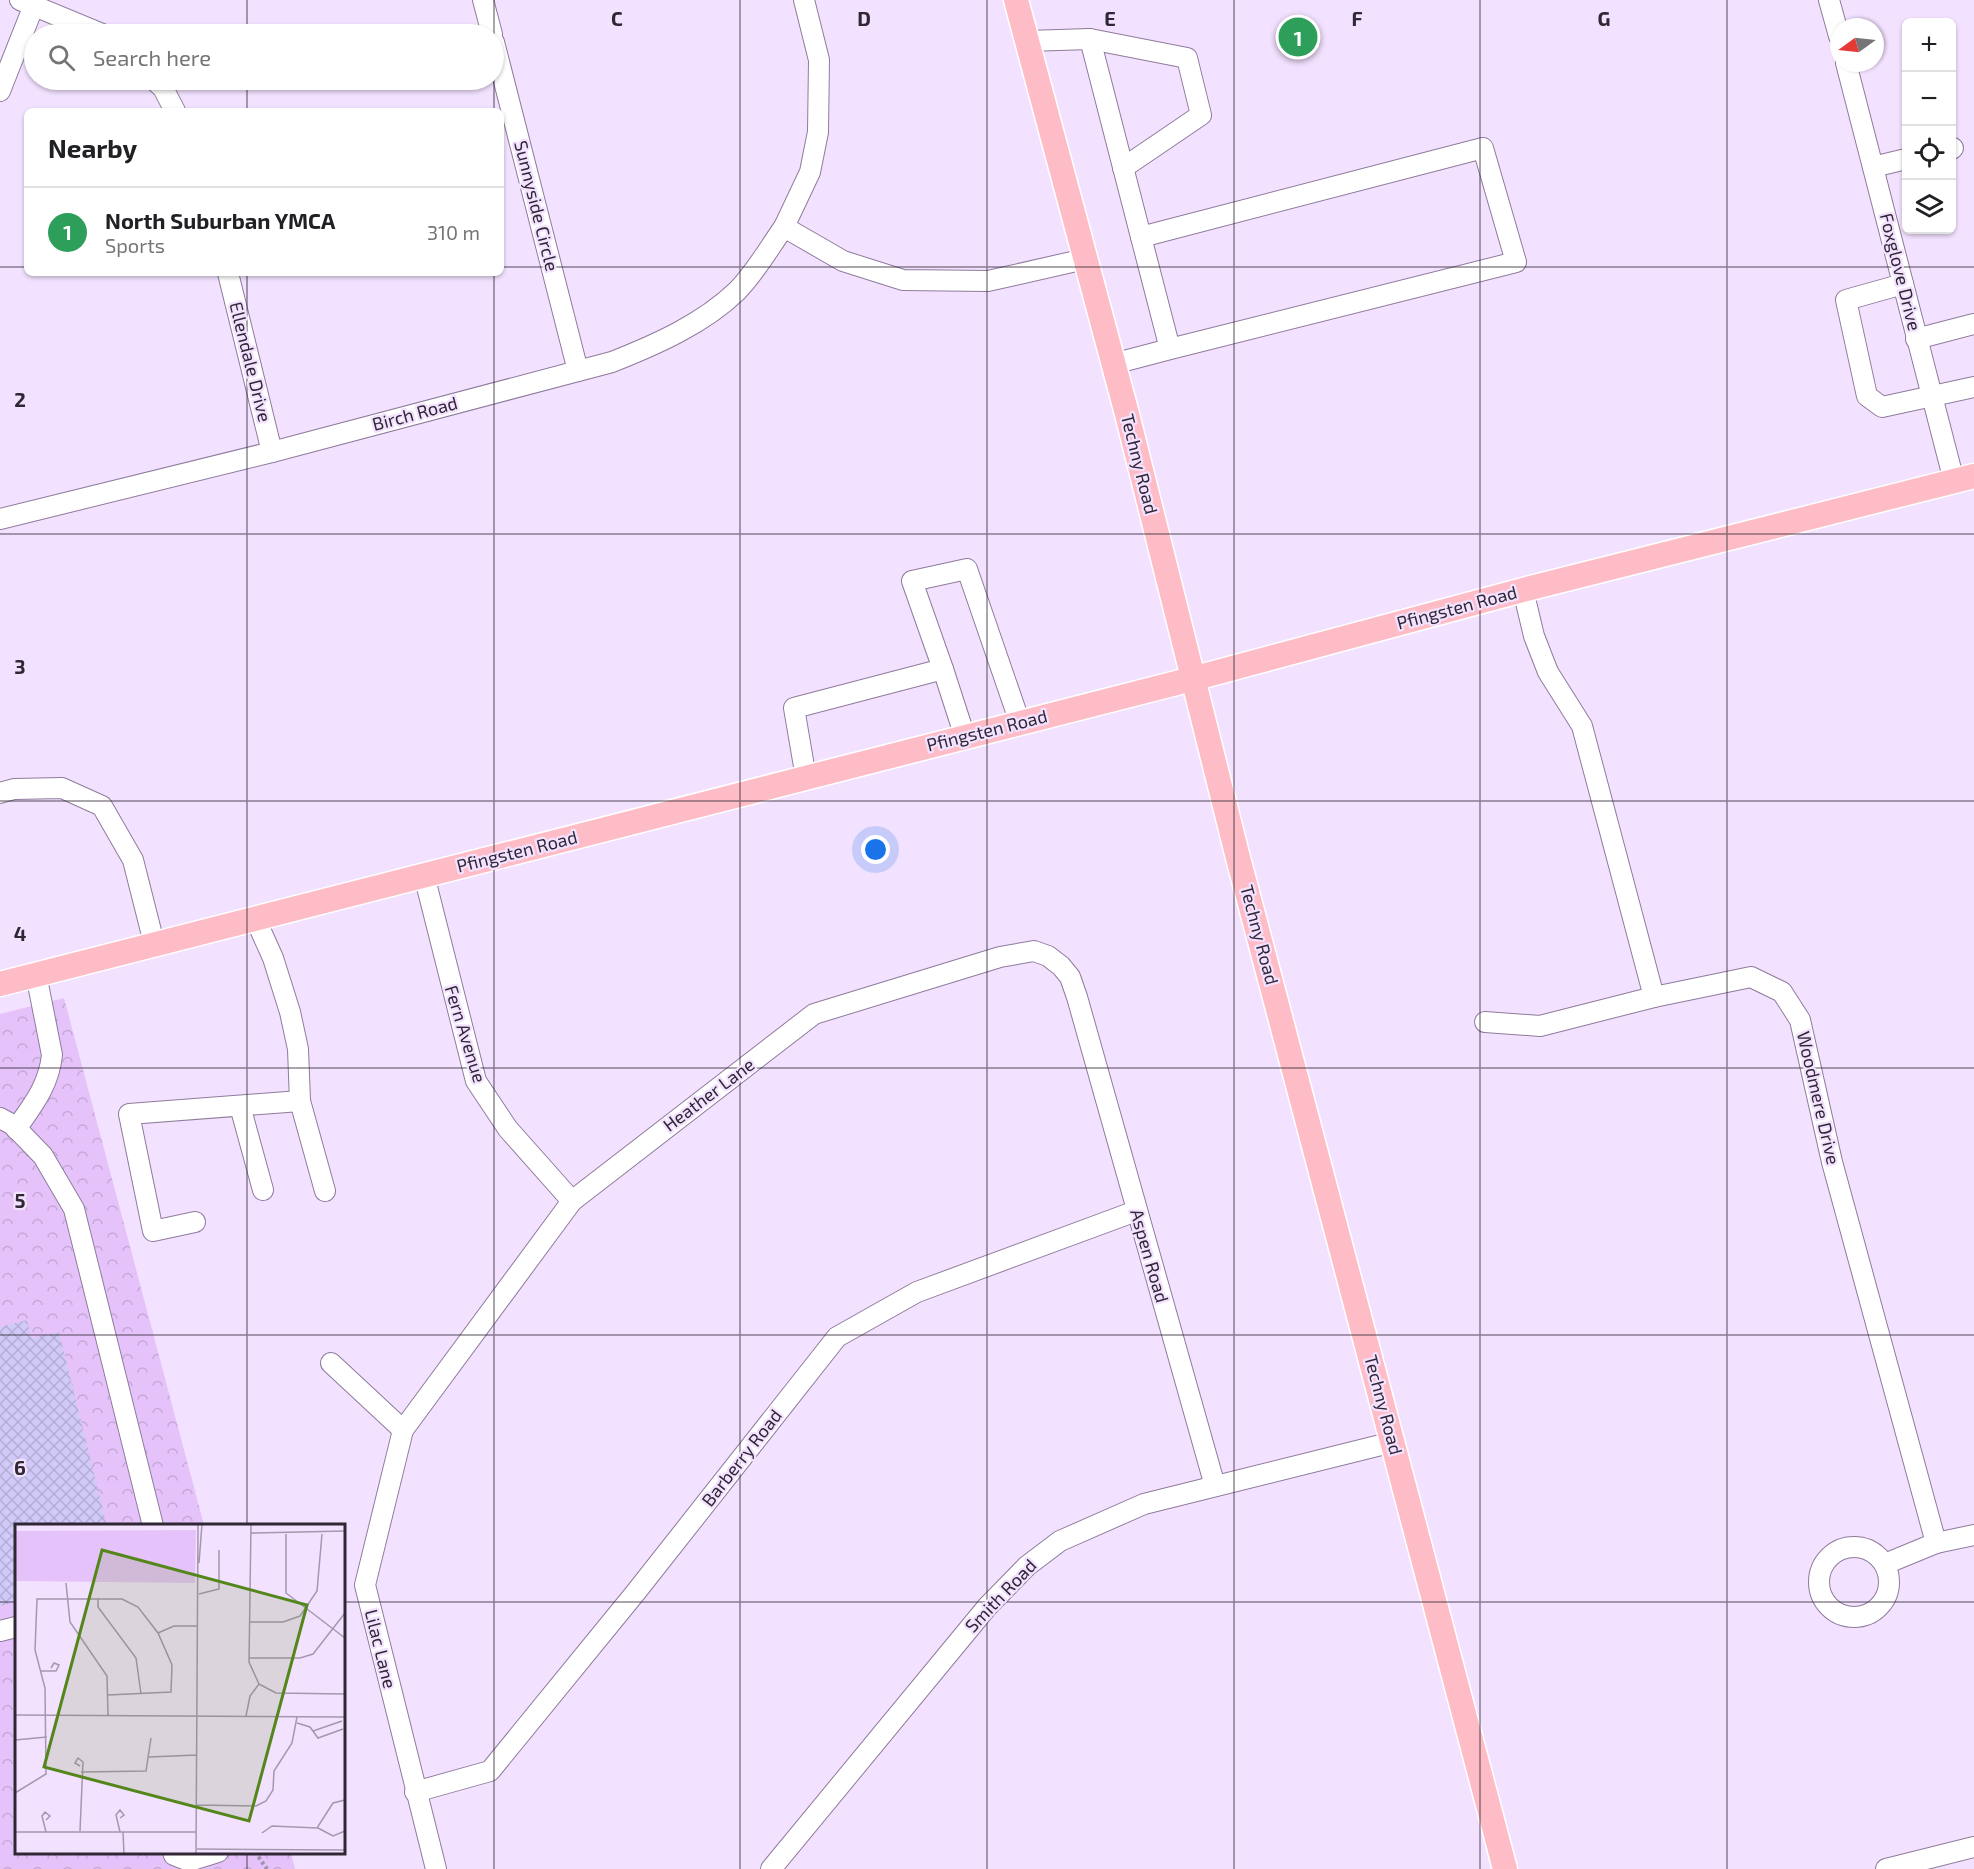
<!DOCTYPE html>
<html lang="en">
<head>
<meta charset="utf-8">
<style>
	:root { --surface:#fff; --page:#f6f6f6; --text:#202124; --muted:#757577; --line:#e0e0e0; --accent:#54861b }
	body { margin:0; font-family:"Exo 2",sans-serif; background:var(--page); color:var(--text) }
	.controls { position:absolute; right:18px; top:18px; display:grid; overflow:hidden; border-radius:9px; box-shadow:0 2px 4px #0004 }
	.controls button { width:54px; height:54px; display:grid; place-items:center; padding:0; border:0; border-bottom:2px solid var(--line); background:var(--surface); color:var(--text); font:30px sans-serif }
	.compass { position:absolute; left:1830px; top:18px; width:54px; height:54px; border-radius:50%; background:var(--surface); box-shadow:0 2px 4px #0004; rotate:255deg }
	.you { position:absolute; left:876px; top:850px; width:21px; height:21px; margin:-15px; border:4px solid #fff; border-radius:50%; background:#1a73e8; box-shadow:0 0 0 9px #1a73e833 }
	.badge { display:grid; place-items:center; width:39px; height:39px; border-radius:50%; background:var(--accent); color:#fff; font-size:20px; font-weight:700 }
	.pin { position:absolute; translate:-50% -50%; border:3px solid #fff; box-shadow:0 2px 6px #0006 }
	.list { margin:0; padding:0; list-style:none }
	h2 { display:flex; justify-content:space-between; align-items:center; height:78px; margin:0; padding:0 24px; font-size:26px }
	h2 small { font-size:20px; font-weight:400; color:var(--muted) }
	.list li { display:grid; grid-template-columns:39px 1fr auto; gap:18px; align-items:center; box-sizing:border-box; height:90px; padding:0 24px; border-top:2px solid var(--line) }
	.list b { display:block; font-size:22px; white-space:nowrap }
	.list p { margin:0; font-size:20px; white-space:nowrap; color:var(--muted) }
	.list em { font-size:20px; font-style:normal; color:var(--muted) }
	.icon { flex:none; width:33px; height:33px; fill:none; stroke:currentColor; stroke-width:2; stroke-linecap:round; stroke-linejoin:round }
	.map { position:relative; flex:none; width:1974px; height:1869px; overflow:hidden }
	.search { position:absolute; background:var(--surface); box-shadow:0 2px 4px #0004; left:24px; top:24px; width:480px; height:66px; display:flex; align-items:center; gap:15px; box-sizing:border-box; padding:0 21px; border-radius:33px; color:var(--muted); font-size:22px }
	.panel { position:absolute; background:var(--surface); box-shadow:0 2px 4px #0004; left:24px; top:108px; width:480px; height:168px; border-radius:9px }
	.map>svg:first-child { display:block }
</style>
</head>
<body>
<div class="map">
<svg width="1974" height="1869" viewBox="0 0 1974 1869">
	<defs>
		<pattern id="forest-crowns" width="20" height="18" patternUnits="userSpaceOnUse" patternTransform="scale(1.5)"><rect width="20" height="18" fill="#e5c3fa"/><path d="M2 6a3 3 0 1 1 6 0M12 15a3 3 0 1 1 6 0" fill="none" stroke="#c5a8d7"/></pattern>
		<pattern id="building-cross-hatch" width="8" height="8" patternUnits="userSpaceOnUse" patternTransform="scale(1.5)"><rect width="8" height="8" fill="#d1caf9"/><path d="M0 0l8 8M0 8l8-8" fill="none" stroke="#b4aed6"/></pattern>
	</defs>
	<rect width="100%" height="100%" fill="#f3e2ff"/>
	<polygon fill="url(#forest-crowns)" points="64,998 204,1525 16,1526 16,1852 291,1853 295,1869 0,1869 0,1014"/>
	<polygon fill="url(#building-cross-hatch)" points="27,1320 31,1338 59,1332 107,1526 16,1526 16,1602 0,1606 0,1327"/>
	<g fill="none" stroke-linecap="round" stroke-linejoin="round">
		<defs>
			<g id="minor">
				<polyline points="20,0 102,34"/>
				<polyline points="483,0 492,34"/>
				<polyline points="804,0 819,60 818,132 810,172 784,227 843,261 903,280 988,281 1085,259"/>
				<polyline points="1829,0 1839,36"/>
				<polyline points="1090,39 1141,237"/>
				<polyline points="1027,41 1090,39 1187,58 1201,115 1123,168"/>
				<polyline points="494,42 578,371"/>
				<polyline points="1846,63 1954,481"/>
				<polyline points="154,80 163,88 175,111"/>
				<polyline points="0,91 36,0"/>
				<polyline points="1952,149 1953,148"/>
				<polyline points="1873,167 1906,159"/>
				<polyline points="228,273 272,452"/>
				<polyline points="1903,284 1846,300 1867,396 1882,407 1974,387"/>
				<polyline points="1916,339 1974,324"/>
				<polyline points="1113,364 1170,349 1516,262 1483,148 1141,237 1170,349"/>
				<path d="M0,519L272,452L612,362C655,345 703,324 737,291C755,273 769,248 784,227"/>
				<polyline points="1523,590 1534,636 1548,672 1582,726 1654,997"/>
				<polyline points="943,669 965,737"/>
				<polyline points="806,778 794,708 943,669 912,581 967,569 1020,723"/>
				<polyline points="0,793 14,789 62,788 102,806 133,860 154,943"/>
				<polyline points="424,875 476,1081 508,1129 572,1201"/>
				<polyline points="255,918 273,958 290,1012 298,1049 300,1101 325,1191"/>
				<polyline points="1485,1022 1540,1026 1654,997 1751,977 1782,992 1800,1020 1832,1162 1936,1543"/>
				<polyline points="240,1106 263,1190"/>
				<polyline points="0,1118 13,1125 43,1156 74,1209 153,1526"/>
				<path d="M16,1129C33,1105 49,1085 52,1055L36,974"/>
				<polyline points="195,1222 153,1231 129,1114 300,1101"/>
				<polyline points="331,1363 403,1430"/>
				<circle cx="1854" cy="1582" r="35"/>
				<polyline points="1885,1564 1936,1543 1974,1535"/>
				<polyline points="0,1631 16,1627"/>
				<polyline points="415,1792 490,1771 636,1592 837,1337 917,1292 1136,1211"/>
				<polyline points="173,1852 174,1855 189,1861 218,1852"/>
				<polyline points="436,1869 365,1585 403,1430 572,1201 814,1014 1000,957 1034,951 1048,956 1061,966 1070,977 1077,997 1215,1486"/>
				<polyline points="771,1869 987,1607 1027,1566 1060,1541 1144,1504 1393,1442"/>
				<polyline points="1886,1869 1974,1847"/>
			</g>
			<g id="major">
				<polyline points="1016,0 1127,414 1237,854 1505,1869"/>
				<polyline points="0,984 1192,679 1523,590 1974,476"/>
			</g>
		</defs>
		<use href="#minor" stroke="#8f7b9c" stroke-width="22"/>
		<use href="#major" stroke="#fff" stroke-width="27"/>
		<polyline stroke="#9f91a8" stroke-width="4" stroke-dasharray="3 3" stroke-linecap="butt" points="255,1852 267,1869"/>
		<use href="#minor" stroke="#fff" stroke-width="20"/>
		<use href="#major" stroke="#febdc6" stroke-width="24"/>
	</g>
	<path fill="none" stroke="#302735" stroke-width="1.5" stroke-opacity="0.55" d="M247,0V34M494,0V34M740,0V1869M987,0V1869M1234,0V1869M1480,0V1869M1727,0V1869M494,34V80M247,80V111M494,80V111M0,267H27M501,267H1974M247,273V1526M494,273V1869M0,534H1974M0,801H1974M0,1068H1974M0,1335H1974M0,1602H16M344,1602H1974M247,1852V1869"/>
	<g text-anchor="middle" stroke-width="4.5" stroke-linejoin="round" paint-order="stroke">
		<g font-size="18" fill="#302735" stroke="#f3e2ff">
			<text transform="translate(536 206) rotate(76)" y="6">Sunnyside Circle</text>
			<text transform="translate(1900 272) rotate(76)" y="6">Foxglove Drive</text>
			<text transform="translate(250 362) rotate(76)" y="6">Ellendale Drive</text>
			<text transform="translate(415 414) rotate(-15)" y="6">Birch Road</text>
			<text transform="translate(1139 464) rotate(76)" y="6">Techny Road</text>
			<text transform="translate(1457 608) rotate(-15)" y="6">Pfingsten Road</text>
			<text transform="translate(987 731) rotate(-14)" y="6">Pfingsten Road</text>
			<text transform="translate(517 852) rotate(-14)" y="6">Pfingsten Road</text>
			<text transform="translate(1259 935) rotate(75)" y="6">Techny Road</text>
			<text transform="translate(465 1034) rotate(73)" y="6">Fern Avenue</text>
			<text transform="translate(709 1095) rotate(-37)" y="6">Heather Lane</text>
			<text transform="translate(1818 1098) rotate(77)" y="6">Woodmere Drive</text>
			<text transform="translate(1149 1256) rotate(74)" y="6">Aspen Road</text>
			<text transform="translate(1383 1405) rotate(75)" y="6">Techny Road</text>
			<text transform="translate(742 1458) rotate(-52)" y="6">Barberry Road</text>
			<text transform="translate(1001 1596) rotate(-46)" y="6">Smith Road</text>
			<text transform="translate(380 1649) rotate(76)" y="6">Lilac Lane</text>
		</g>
	</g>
	<g transform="translate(15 1524)">
		<rect width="330" height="330" fill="#f3e2ff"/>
		<path d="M181,6L180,59L0,57V7Z" fill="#e5c3fa"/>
		<path d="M43,9V28L40,31L45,35L42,54L25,43L23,33L34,30H20L25,16ZM0,31L12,38L14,52H0Z" fill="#e5c3fa"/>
		<path fill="none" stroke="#a597ae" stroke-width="1.5" d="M236,0L234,138L244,160M236,9L330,7M271,10V69L330,114M184,39L187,0M51,59L55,98L92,152L93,191M184,70L204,65V26M83,74V83L121,134L126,170M235,98H268L285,92L302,67L307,10M143,109L159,102H182M234,134H285L298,130L330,89M25,147H41L44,141L39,139L36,144M0,191L330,193M231,192L235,172L244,160L261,169L330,170M282,199L295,203L303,214L328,205M298,207L327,197M0,216L32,213M134,233L182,231M65,242L60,239L63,234L68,238L65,307M66,248L131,247L136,214M0,269L31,250L30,164L20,126L22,75H107L123,83L143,109L157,141L156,168L93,171M182,281L241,282L251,277L258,266L259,247L277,219L282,193M105,294L109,291L105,286L101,291L105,308M31,296L35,292L30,288L27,292L31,308M303,304L318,312L330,307M0,308H181M108,308L109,330M247,309L257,302L302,304L318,279L330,276M182,325L330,326M181,330L183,0"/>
		<path fill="#54861b" fill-opacity="0.15" stroke="#54861b" stroke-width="3" d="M87,26L292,81L234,297L29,243Z"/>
		<rect width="330" height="330" fill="none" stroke="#302735" stroke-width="3"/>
	</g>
	<g font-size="20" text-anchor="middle" font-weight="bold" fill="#302735" stroke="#f3e2ff" stroke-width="4.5" stroke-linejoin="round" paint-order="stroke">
		<text x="617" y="26">C</text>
		<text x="864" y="26">D</text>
		<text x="1110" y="26">E</text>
		<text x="1357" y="26">F</text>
		<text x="1604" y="26">G</text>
		<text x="20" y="407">2</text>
		<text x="20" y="674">3</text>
		<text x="20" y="941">4</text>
		<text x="20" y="1208">5</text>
		<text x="20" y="1475">6</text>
	</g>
</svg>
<div class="controls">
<button>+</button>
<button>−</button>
<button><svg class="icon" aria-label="locate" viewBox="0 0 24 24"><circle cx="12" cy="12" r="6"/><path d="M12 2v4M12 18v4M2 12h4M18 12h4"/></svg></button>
<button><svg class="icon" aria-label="layers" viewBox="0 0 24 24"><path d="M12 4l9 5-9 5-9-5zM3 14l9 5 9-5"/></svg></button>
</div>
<svg class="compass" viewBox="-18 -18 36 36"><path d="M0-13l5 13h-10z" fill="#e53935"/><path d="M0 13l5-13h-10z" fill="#757577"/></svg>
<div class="you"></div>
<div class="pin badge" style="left:1298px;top:37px;background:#2e9e5b">1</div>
<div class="search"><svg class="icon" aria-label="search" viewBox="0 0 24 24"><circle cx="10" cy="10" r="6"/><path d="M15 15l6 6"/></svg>Search here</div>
<section class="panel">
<h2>Nearby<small></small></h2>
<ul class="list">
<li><span class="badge" style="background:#2e9e5b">1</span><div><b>North Suburban YMCA</b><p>Sports</p></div><em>310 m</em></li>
</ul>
</section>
</div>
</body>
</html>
